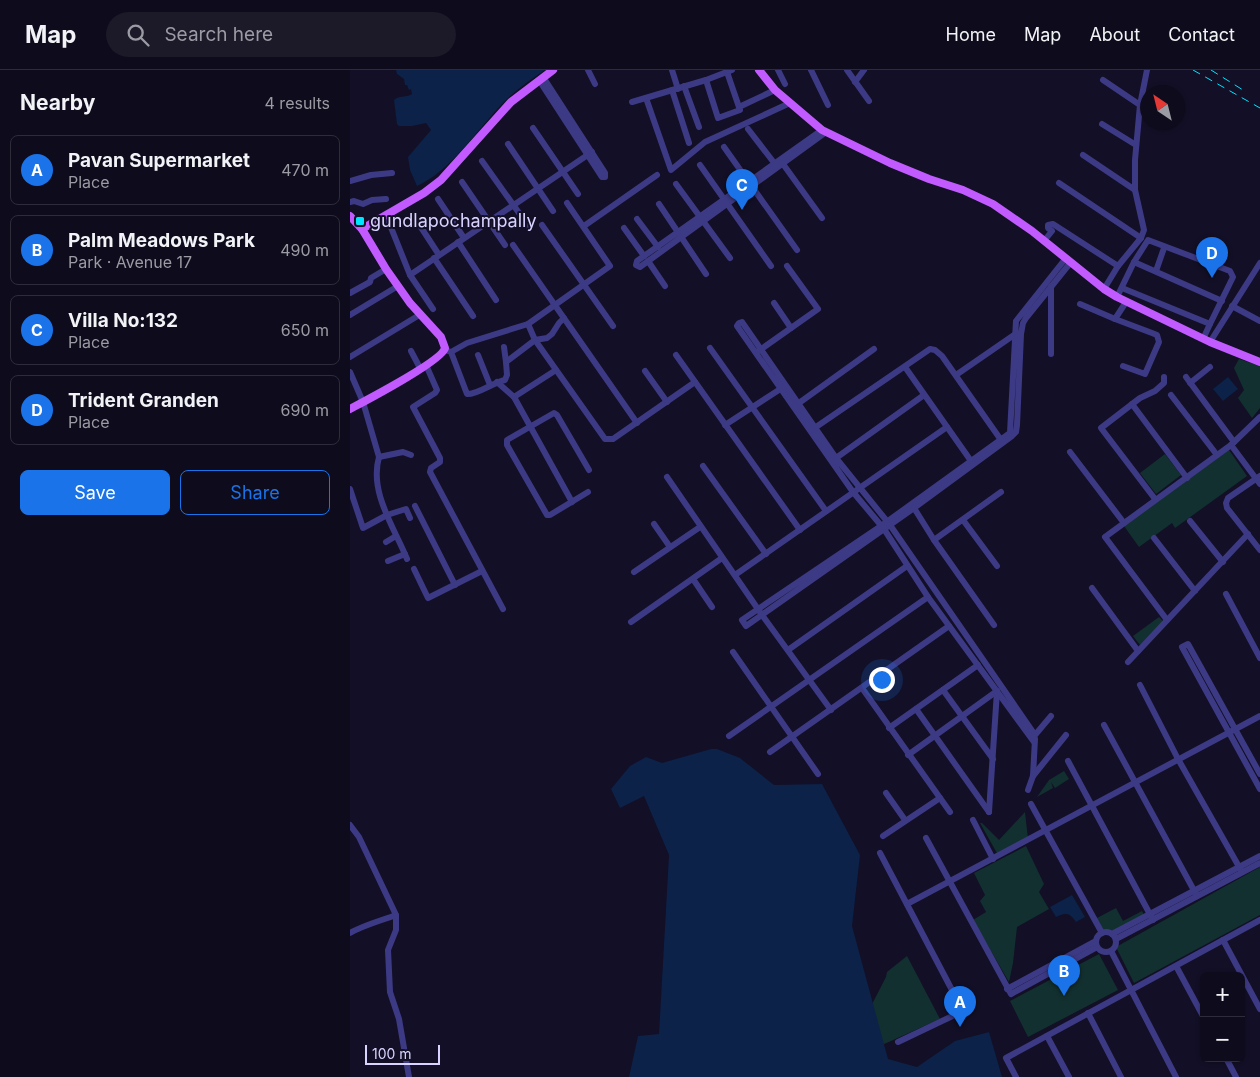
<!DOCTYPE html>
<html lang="en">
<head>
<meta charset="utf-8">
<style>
	:root { --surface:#0e0b1c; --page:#1c1929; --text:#f1f3f6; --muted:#9b9ba3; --line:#2e2b3b; --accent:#1a73e8 }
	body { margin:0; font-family:Inter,sans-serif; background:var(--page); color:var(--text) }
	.controls { position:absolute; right:15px; bottom:15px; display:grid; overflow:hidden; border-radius:8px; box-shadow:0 1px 4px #0004 }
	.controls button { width:45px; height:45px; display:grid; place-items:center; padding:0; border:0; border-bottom:1px solid var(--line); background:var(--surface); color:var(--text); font:25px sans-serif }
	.compass { position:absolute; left:790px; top:15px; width:45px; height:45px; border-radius:50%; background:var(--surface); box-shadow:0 1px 4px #0004; rotate:325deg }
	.scale { position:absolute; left:15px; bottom:12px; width:75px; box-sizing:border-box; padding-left:5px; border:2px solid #d9d4ff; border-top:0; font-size:14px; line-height:18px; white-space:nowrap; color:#d9d4ff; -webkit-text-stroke:4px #130f26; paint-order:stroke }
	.you { position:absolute; left:531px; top:609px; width:18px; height:18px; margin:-12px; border:4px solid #fff; border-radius:50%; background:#1a73e8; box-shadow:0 0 0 8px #1a73e833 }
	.badge { display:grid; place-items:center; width:32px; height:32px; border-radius:50%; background:var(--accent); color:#fff; font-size:16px; font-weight:700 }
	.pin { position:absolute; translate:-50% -41px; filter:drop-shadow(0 1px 2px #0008) }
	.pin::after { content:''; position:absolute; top:26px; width:18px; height:15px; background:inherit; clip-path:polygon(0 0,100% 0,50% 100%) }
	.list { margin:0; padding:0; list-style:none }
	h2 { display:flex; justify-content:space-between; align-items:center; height:65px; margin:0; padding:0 20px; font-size:21px }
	h2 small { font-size:16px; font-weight:400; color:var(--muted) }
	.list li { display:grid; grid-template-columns:32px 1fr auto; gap:15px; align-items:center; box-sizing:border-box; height:70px; margin:0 10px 10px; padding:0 10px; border:1px solid var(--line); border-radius:8px }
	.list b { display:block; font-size:19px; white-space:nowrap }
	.list p { margin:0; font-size:16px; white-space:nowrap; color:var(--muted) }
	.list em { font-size:16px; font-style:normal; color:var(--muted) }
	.actions { display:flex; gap:10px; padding:15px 20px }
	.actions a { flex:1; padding:11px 0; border:1px solid var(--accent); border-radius:8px; text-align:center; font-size:18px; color:var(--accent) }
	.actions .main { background:var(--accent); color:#fff }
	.icon { flex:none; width:28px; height:28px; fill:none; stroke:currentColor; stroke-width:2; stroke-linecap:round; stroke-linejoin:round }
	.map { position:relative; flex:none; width:910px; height:1007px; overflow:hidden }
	header { display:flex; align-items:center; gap:30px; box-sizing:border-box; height:70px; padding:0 25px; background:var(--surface); border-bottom:1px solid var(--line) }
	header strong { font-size:24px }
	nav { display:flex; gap:28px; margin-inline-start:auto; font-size:18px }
	.search { width:350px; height:45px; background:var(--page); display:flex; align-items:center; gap:12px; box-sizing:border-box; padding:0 18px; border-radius:28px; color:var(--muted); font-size:19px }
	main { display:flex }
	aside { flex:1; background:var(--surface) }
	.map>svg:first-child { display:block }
</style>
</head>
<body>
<header>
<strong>Map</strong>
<div class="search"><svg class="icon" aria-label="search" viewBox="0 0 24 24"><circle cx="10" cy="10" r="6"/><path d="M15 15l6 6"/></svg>Search here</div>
<nav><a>Home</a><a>Map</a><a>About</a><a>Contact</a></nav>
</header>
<main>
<aside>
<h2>Nearby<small>4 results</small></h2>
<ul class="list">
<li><span class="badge">A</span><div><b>Pavan Supermarket</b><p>Place</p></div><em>470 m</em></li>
<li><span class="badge">B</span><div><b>Palm Meadows Park</b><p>Park · Avenue 17</p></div><em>490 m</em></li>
<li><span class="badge">C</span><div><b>Villa No:132</b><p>Place</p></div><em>650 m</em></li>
<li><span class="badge">D</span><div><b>Trident Granden</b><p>Place</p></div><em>690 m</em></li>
</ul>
<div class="actions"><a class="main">Save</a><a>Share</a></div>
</aside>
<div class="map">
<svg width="910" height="1007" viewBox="0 0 910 1007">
	<rect width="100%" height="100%" fill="#130f26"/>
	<g fill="#12302f">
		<polygon points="889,289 910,296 910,338 902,348 888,328 894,320 884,298"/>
		<polygon points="879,380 897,406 825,458 822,453 789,477 774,456"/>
		<polygon points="815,384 831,405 806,424 790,403"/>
		<polygon points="809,547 814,552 790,575 783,566"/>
		<polygon points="714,701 719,709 705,718 701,712 703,718 687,727 699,710"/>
		<polygon points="675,742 678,769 648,785 630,753 632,753 649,770"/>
		<polygon points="676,776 694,814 689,822 699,839 667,857 663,893 659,912 623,850 636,842 630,831 635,825 624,803"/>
		<polygon points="910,797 910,845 784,913 766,877"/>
		<polygon points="766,838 773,851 792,841 794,845 765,861 752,859 745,849"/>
		<polygon points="749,884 768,920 678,967 660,931"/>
		<polygon points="557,886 590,949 532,975 519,940 536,907 537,902"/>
	</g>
	<g fill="#0c2248">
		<path d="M46,0H195C180,10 163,22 150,36C126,62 99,102 67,116L60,100L58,87L81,60L76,53L62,56H49L47,54L44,30C49,25 56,28 62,24L61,19L59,20L57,15H55L54,9L47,4Z"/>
		<polygon points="878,307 888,319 873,331 863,319"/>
		<polygon points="361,679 367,679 390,688 424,715 472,714 510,785 502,856 538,989 567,997 605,971 639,962 652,1007 279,1007 288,966 309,964 319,785 294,726 270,738 261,719 280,696 296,687 312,693"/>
		<path d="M722,825L735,847L726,852C720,843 716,842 706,847L700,837Z"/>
	</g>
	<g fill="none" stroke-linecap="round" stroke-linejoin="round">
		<g stroke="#3d3a85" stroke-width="6">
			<polyline points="238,0 245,14"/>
			<polyline points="322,0 328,19"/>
			<polyline points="428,0 435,14"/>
			<polyline points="461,0 478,35"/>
			<polyline points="497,0 519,31"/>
			<polyline points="189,10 252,107 255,107 255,103 193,7"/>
			<polyline points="356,10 368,48 390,40 377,2"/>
			<polyline points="753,10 790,35"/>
			<polyline points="505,12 514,0"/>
			<polyline points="334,16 349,57"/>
			<polyline points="322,20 339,73"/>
			<polyline points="296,28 321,100 355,72 440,33"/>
			<polyline points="282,32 356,10 382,0"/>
			<polyline points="389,37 425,20"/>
			<polyline points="752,54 786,75"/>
			<polyline points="183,58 228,124"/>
			<polyline points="398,59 425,94"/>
			<polyline points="472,60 287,191 286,195 290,197 476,62"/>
			<polyline points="158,74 203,141"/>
			<polyline points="374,77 447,180"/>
			<polyline points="733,85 785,120"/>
			<polyline points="132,91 179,157"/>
			<polyline points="433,94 472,148"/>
			<polyline points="350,95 421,196"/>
			<polyline points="0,111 21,105 42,103"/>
			<polyline points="112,112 155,175"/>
			<polyline points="709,113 791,168"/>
			<polyline points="326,114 380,188"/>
			<polyline points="88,129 114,168"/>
			<polyline points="0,132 4,131 13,134 22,130 36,129"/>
			<polyline points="309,134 356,204"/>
			<polyline points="36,145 60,205"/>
			<polyline points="63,145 89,185"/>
			<polyline points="287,149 308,177"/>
			<polyline points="192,155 263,256"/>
			<polyline points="234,156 307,105"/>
			<polyline points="274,158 294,186"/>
			<polyline points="694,171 702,161 698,158 698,155 703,154 768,196"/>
			<polyline points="108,172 146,230"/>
			<polyline points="163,175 287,353"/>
			<polyline points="84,188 123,246"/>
			<polyline points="716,188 666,251 660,363 531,456 392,550 396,556 564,438 662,366 666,362 667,355 671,264 673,253 676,248 721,192"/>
			<polyline points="298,191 315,216"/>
			<polyline points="784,192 872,231"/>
			<polyline points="806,201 814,178"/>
			<polyline points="701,216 701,284"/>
			<polyline points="754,219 768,196 791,168 794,160 785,120 785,90 790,35 797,0"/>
			<polyline points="0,223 20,212 21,208 36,199"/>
			<polyline points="767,227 784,192 798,170 880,201 883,207 860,254 772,218"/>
			<polyline points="424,233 441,258"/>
			<polyline points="730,234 765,249"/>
			<polyline points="882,236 910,251"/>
			<polyline points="83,239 60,205 242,82"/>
			<polyline points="0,245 48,216"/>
			<polyline points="178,254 260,196 217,133"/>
			<polyline points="853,269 860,254"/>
			<polyline points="860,272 910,193"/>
			<polyline points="154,277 156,292"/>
			<polyline points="360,278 476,441"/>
			<polyline points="61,281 70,298"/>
			<path d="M98,281L101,282L117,324C127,325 144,312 155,310L157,305L156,292L185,270L197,268L202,264L209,253L214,248"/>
			<polyline points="101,282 117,273 178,254 185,270 255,369 263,369 345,312"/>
			<polyline points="407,282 468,239 437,196"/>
			<polyline points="128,285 140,315"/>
			<polyline points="326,285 450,460"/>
			<polyline points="0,287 71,244"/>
			<polyline points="76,295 87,320 85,323 63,337 90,388 90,392 81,398 80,402 153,539"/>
			<polyline points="773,296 795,304 809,272 807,265 802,263 765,249 776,232"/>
			<polyline points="555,297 621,391"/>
			<polyline points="206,300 164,327 222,432"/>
			<polyline points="295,301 317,332"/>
			<polyline points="0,302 13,332 29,387 53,382 61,385"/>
			<polyline points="606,305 664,265"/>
			<polyline points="836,307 884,372"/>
			<polyline points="147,312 164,327"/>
			<polyline points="840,313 860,297"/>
			<polyline points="821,325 867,385"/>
			<polyline points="449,333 524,279"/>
			<polyline points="782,334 837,408"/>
			<polyline points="375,355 435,316"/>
			<polyline points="466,357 580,279 585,280 592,286 651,370"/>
			<polyline points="881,375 910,414"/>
			<polyline points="720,382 774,453"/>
			<path d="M29,387C19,422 44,457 57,489"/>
			<polyline points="486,388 574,325"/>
			<polyline points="353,396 416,484"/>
			<polyline points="910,406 878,428 876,433 877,438 910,480"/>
			<polyline points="317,407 412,545 481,640"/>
			<polyline points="0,419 13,458 37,445 56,439 60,448"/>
			<polyline points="238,422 200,445 197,445 157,375 157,370 204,343 207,345 239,400"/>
			<polyline points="805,429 751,358 790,328 805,321 814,313 814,307"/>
			<polyline points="65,436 105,515"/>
			<polyline points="564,438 584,470 644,555"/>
			<polyline points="613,450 647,496"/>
			<polyline points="840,451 873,492"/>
			<polyline points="304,454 320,477"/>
			<polyline points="804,468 845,521"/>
			<polyline points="584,470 651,422"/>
			<polyline points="36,472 46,466"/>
			<polyline points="38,491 55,484"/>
			<polyline points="64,499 78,528 132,501"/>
			<polyline points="284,502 350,457"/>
			<polyline points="385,505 597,357"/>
			<polyline points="343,509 362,537"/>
			<polyline points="742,518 788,581"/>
			<polyline points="876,524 910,588"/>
			<polyline points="817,550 755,467 881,375 910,347"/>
			<polyline points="281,552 372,488"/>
			<polyline points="438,580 557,496"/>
			<polyline points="383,582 468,704"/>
			<polyline points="778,592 898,464"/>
			<polyline points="790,615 828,689 892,802"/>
			<polyline points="512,618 600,742"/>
			<polyline points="593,620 643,689"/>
			<polyline points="566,639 639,742"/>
			<polyline points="754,655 847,826"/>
			<polyline points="539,658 628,595"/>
			<polyline points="379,666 578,527"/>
			<polyline points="684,672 578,527 534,459 503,422 387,256 389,253 392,252 486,388 540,455 685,665 701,646"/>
			<polyline points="420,682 599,556"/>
			<polyline points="558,685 647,621"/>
			<polyline points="718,691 803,850"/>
			<polyline points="910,704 838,574 832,577 910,719"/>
			<polyline points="683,706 716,665"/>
			<polyline points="678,720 683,706 685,669"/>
			<polyline points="536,723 555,750"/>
			<polyline points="681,734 752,863"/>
			<polyline points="639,742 647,621"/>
			<polyline points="623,750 643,789"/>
			<polyline points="0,755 9,767 46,845 46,860 38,880 40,922 49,949 59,1007"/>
			<polyline points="533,766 590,728"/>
			<polyline points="576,768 661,924 747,877"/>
			<polyline points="530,783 613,941 548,972"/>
			<polyline points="557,834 910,646"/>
			<circle cx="756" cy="872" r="10"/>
			<path d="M0,863C14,855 30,851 46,845"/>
			<polyline points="762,864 910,786"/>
			<polyline points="766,869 910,793"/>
			<polyline points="873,870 910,939"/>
			<polyline points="761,881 826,1007"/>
			<polyline points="826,896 854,948"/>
			<polyline points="657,919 746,871"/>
			<polyline points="738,943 771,1007"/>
			<polyline points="697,966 719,1007"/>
			<polyline points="876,988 886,1007"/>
			<polyline points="666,1007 656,988 910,850"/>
		</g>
		<g stroke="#c25bff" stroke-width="8">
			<polyline points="409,0 425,20 472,60 540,93 579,109 613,120 643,134 682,161 754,219 767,227 860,272 910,292"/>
			<path d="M0,146L12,159L36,199L60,233L91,267L95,278C92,291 15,331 0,339"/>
			<polyline points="12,159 74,123 91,110 161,32 203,0"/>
		</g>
		<g stroke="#00e5ff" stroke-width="1" stroke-dasharray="8 6" stroke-linecap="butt">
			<polyline points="843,0 910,38"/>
			<polyline points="861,0 893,20"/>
		</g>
	</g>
	<rect fill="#00e5ff" stroke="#130f26" stroke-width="2" x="5" y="146" width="10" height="10" rx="2.5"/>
	<g text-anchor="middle" stroke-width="4" stroke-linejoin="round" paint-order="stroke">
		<g font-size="18" fill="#d9d4ff" stroke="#130f26" text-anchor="start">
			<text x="20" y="157">gundlapochampally</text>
		</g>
	</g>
</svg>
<div class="controls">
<button>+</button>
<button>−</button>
</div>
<svg class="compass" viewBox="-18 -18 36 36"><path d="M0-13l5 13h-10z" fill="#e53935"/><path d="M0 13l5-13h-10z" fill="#9b9ba3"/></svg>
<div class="scale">100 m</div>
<div class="you"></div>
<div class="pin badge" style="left:610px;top:957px">A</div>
<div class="pin badge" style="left:714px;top:926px">B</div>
<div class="pin badge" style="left:392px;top:140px">C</div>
<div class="pin badge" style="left:862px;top:208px">D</div>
</div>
</main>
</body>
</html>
